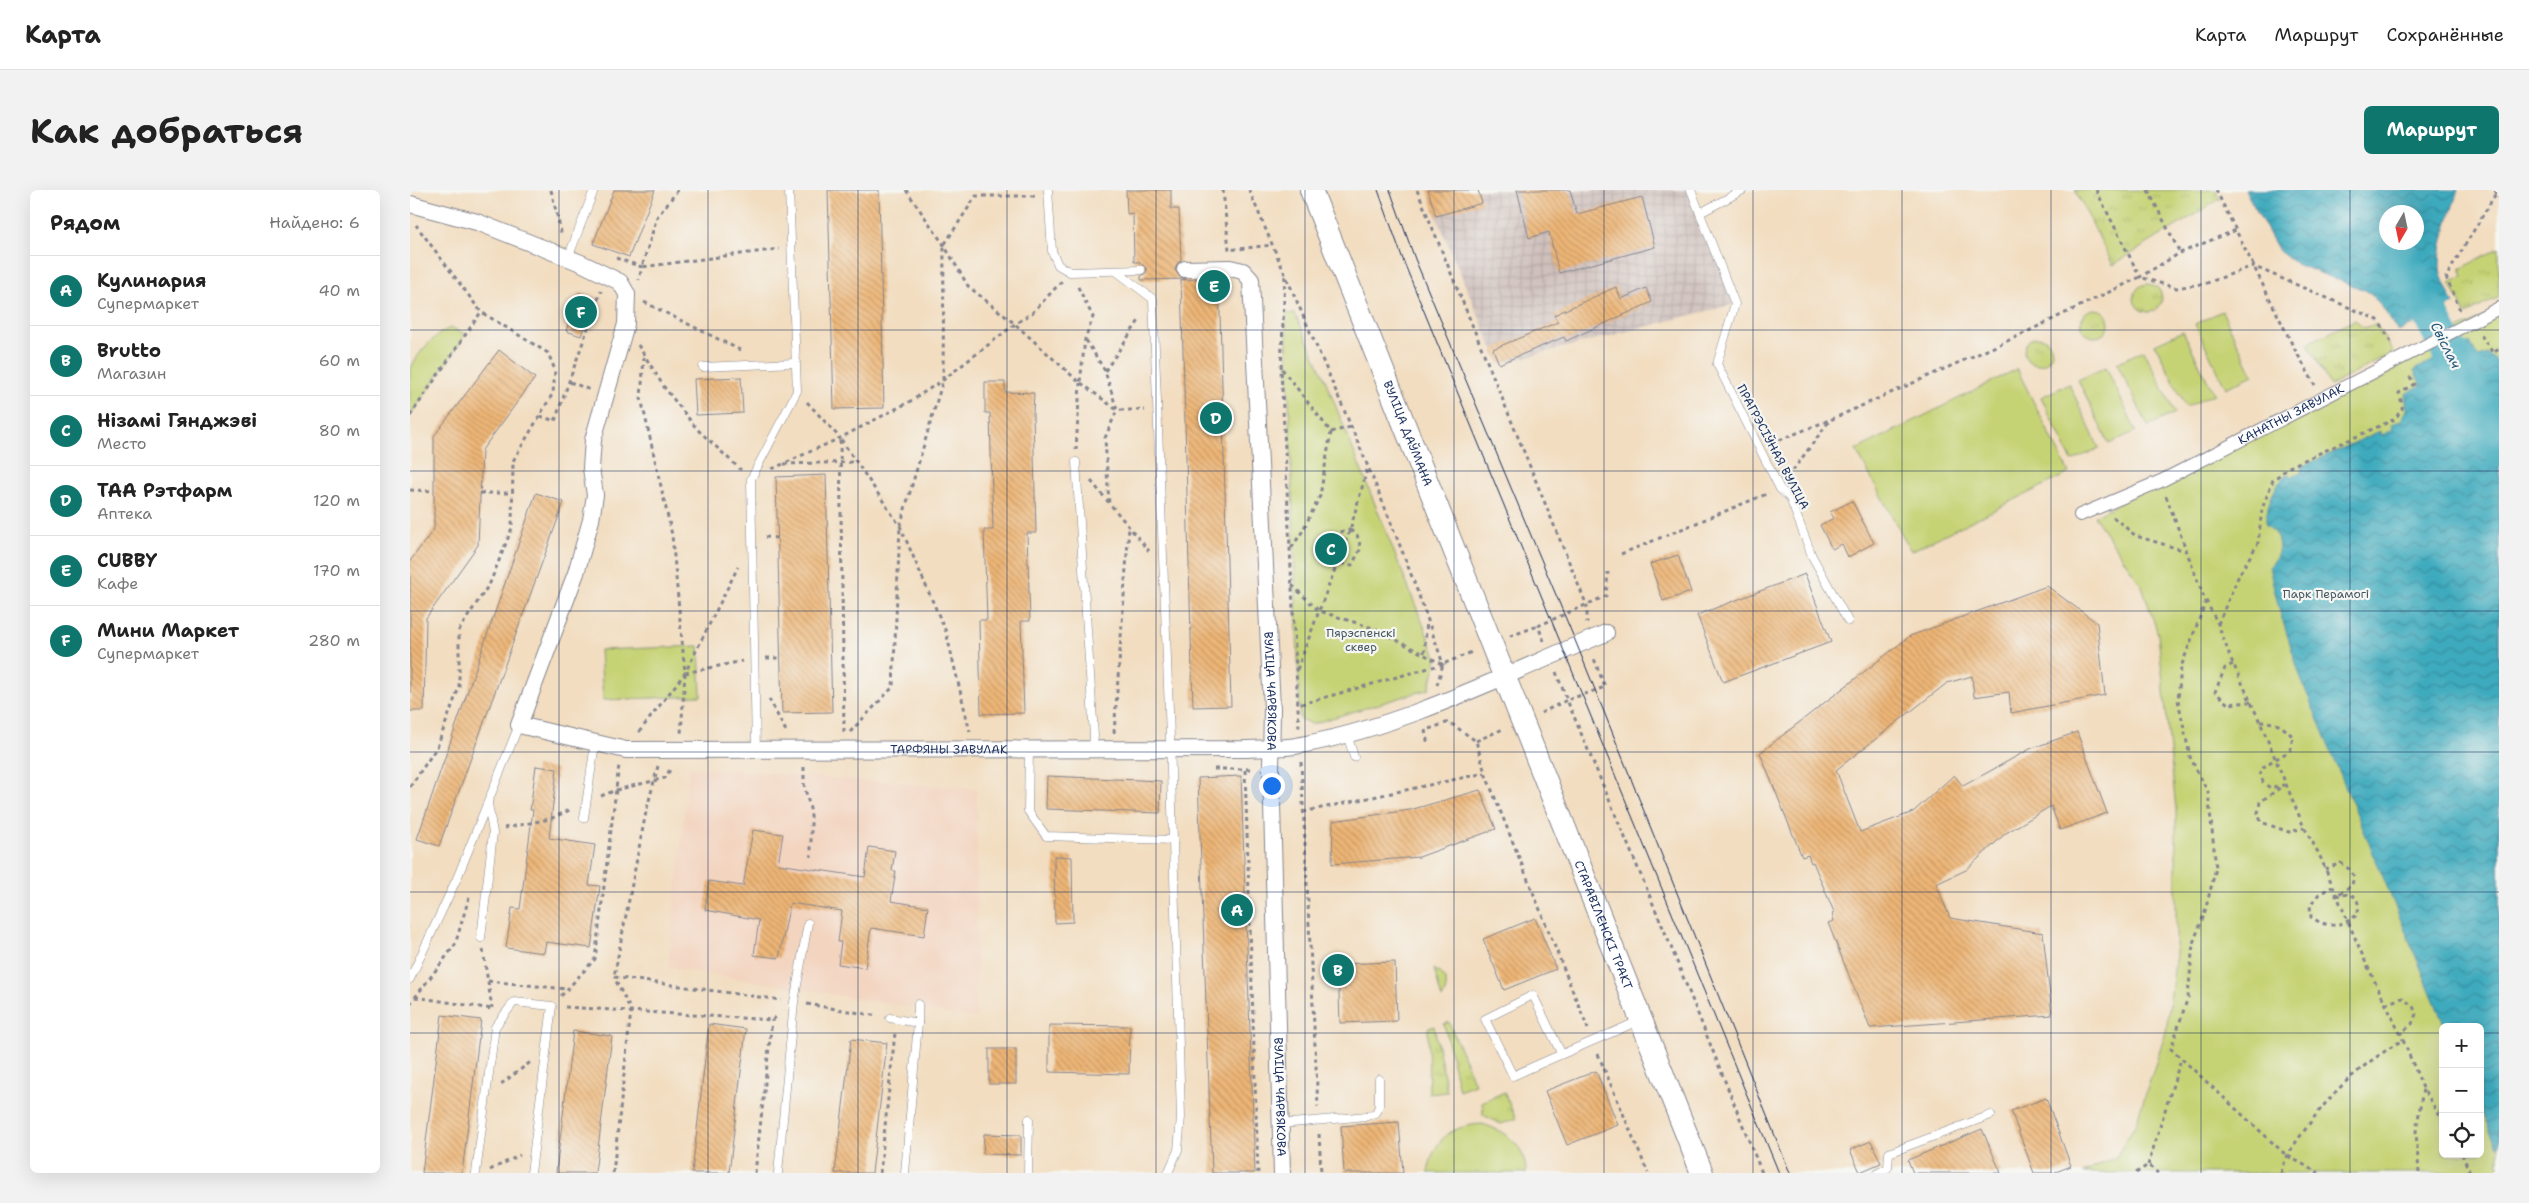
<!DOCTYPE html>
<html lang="ru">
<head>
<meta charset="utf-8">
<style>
	:root { --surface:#fff; --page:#f2f2f2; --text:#222; --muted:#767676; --line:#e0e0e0; --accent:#0f766e }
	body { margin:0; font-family:"Shantell Sans",sans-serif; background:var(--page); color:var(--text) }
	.controls { position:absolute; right:15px; bottom:15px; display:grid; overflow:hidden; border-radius:8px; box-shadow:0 5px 20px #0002 }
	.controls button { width:45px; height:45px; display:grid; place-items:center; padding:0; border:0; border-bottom:1px solid var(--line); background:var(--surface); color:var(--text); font:25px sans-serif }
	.compass { position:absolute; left:1969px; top:15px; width:45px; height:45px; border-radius:50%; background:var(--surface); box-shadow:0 5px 20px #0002; rotate:189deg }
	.you { position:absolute; left:861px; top:595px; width:18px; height:18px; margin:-12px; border:4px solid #fff; border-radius:50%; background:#1a73e8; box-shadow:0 0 0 8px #1a73e833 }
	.badge { display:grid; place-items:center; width:32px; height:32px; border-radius:50%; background:var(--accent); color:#fff; font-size:16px; font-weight:700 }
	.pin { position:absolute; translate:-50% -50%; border:2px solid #fff; box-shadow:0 1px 5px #0006 }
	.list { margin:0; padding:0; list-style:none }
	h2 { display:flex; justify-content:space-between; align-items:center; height:65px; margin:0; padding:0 20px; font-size:21px }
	h2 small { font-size:16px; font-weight:400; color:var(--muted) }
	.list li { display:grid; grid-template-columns:32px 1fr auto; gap:15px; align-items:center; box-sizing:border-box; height:70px; padding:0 20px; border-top:1px solid var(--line) }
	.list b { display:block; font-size:19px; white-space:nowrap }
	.list p { margin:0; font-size:16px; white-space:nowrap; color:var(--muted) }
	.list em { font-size:16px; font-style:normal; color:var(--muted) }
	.icon { flex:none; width:28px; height:28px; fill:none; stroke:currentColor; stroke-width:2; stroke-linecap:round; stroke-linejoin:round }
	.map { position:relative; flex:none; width:2089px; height:983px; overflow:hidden; border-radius:8px }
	header { display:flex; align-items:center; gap:30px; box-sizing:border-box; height:70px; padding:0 25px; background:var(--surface); border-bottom:1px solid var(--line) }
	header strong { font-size:24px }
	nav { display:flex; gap:28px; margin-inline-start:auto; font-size:18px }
	.intro { display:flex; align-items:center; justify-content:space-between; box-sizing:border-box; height:120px; padding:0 30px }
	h1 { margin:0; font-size:35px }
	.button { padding:12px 22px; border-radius:8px; background:var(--accent); color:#fff; font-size:18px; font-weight:700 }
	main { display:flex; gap:30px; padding:0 30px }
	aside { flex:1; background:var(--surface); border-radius:8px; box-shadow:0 5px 20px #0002 }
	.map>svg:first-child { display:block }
</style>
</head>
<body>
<header>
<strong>Карта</strong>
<nav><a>Карта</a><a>Маршрут</a><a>Сохранённые</a></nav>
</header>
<div class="intro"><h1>Как добраться</h1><a class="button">Маршрут</a></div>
<main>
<aside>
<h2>Рядом<small>Найдено: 6</small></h2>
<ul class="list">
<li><span class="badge">A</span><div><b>Кулинария</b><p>Супермаркет</p></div><em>40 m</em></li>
<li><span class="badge">B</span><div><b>Brutto</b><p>Магазин</p></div><em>60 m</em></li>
<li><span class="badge">C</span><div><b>Нізамі Гянджэві</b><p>Место</p></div><em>80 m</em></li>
<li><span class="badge">D</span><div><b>ТАА Рэтфарм</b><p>Аптека</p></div><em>120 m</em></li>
<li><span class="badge">E</span><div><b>CUBBY</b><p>Кафе</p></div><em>170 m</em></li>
<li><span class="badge">F</span><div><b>Мини Маркет</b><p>Супермаркет</p></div><em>280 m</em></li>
</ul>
</aside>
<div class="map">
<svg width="2089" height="983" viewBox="0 0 2089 983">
	<defs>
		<pattern id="industrial-grid" width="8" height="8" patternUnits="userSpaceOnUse" patternTransform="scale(1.25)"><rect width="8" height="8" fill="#cfc0bb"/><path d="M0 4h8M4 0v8" fill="none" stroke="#b1a5a3"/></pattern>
		<pattern id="grass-tufts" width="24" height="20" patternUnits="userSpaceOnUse" patternTransform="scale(1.25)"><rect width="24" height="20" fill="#c6d374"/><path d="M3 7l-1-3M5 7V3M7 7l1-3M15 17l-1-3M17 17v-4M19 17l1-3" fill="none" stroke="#aab567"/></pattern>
		<pattern id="water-waves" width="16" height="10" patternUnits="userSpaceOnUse" patternTransform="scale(1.25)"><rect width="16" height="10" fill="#3eaabd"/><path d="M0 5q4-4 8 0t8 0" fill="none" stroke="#338b9d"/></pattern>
		<pattern id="building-back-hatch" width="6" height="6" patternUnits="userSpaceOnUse" patternTransform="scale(1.25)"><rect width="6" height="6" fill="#eeb676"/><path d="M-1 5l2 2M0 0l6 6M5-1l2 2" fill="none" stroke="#c09464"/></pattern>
	</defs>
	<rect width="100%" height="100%" fill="#f6f6f2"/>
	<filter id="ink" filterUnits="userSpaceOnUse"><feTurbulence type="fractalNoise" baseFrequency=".02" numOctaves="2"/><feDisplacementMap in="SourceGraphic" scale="10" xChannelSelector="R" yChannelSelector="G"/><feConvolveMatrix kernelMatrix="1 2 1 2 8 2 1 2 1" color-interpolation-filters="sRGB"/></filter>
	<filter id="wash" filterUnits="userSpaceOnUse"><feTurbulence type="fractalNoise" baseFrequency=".0096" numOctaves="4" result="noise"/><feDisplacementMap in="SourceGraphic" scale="20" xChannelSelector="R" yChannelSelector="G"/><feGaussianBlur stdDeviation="1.12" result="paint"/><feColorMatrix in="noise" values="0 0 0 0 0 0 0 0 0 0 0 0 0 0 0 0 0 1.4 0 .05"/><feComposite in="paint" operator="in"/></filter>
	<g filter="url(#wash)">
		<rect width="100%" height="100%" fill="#f2ddc0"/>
		<polygon fill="#f3d4bf" points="279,577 567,599 566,828 258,777"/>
		<polygon fill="url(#industrial-grid)" points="1018,0 1281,0 1325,114 1089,174 1026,26"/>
		<g fill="url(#grass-tufts)" stroke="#708169">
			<polygon points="1665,0 1806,0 1810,9 1703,75"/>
			<polygon points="2089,58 2089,107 2056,124 2040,93 2053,86 2050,79"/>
			<circle cx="1738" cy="108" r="14"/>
			<circle cx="1685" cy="133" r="14"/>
			<polygon points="1945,130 1953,138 1966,134 1983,163 1920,196 1898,153"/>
			<circle cx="1628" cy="161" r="14"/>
			<path d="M1024,779C1038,787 1039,796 1032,809Z"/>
			<polygon points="1039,832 1065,894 1049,900 1034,834"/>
			<polygon points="1024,836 1037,902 1019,904 1018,838"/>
			<polygon points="1094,902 1106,929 1091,934 1073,925 1072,912"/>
		</g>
		<g fill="#c6d374" stroke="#708169" fill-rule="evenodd">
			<path d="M2089,119V983H1673L1706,967L1726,933L1756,842L1766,764V619L1748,444L1732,396L1684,326ZM2033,837H2070V964H2033Z"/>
			<polygon points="1812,121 1843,185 1816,198 1785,134"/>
			<polygon points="876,123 885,124 912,182 1027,469 1019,499 902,534 890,529"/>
			<path d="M42,138L56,144L0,226C0,212 0,195 0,182C3,167 28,140 42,138Z"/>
			<polygon points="1773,141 1804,204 1776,217 1745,154"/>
			<polygon points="1734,160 1765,223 1738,236 1707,173"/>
			<polygon points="1696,177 1726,241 1699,254 1668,190"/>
			<polygon points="1607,179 1659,283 1501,361 1446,260"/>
			<polygon points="1659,194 1689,258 1662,271 1631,207"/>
			<polygon points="289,456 291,506 193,510 190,460"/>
			<path d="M1072,934C1096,941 1116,956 1116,983H1018C1023,950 1039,936 1072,934Z"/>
		</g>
		<g fill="url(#water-waves)" stroke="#2c6c8e" fill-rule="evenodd">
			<path d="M1835,0H2048C2041,24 2029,52 2030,77C2031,90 2039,102 2044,114L1988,142L1971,115L1957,101L1886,74L1869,61ZM1976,22H2006V52H1976Z"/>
			<path d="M2060,152L2068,167L2077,164L2089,173V956H2087L2070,919V837H2035L1891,489L1869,419L1859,377C1873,363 1872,346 1855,334C1858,314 1863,295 1879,283L1881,287L1892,281L1891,277L1970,241L1972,245L1983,239L1981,235L1991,230L1997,220L1995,204L2011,195L2004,180Z"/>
		</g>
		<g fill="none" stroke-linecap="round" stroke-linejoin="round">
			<polyline stroke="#3eaabd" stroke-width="36" points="1983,52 2089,258"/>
		</g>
		<g id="blocks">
			<g fill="url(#building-back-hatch)">
				<polygon points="204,0 245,0 219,67 183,54"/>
				<polygon points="418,0 469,0 474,218 424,219"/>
				<polygon points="716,0 761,0 761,19 769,19 771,70 767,74 765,80 770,87 776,89 731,90 731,86 736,83 737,79 730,72 724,72 723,23 717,24"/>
				<polygon points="1018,0 1068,0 1072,13 1026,26"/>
				<polygon points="1107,0 1160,0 1167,24 1232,7 1245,57 1149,83 1139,42 1119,48"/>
				<polygon points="809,88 821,516 783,517 771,90"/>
				<polygon points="1206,97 1211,109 1236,98 1242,112 1156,151 1154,147 1089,174 1083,159 1148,132 1144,125"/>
				<polygon points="169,103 184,108 171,146 156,141"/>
				<polygon points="89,160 125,188 72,260 68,355 16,428 14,521 0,521 0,371 24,339 24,246"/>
				<polygon points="331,187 333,223 286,225 284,189"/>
				<polygon points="575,192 595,192 595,202 624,203 623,223 626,343 617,343 620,431 611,431 614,523 571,524 569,430 577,430 574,340 583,340 580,223 575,223"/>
				<polygon points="416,285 422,522 372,523 366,287"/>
				<polygon points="126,303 154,312 29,656 7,649"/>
				<polygon points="1442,311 1464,353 1438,367 1432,354 1422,359 1410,335 1424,328 1420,322"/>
				<polygon points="1268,365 1281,402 1253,411 1240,374"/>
				<polygon points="1395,384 1421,452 1313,492 1287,425"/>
				<polygon points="1637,396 1687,433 1695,505 1601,523 1599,502 1564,507 1562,486 1537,493 1426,580 1450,642 1503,622 1544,585 1553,596 1620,559 1667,542 1697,623 1650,640 1641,616 1596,643 1556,680 1526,694 1540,728 1633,743 1642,825 1460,838 1418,733 1424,731 1422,723 1424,722 1403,672 1401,673 1398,665 1392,667 1350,563 1500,446"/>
				<polygon points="126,576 147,579 139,648 185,655 179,695 190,696 181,758 136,752 134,763 96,758 102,718 110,719 123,620 120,620"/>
				<polygon points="637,586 751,591 750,623 636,619"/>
				<polygon points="831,586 845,983 802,983 788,588"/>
				<polygon points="1070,600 1086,639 1009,667 922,674 923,631 1000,620"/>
				<polygon points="343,640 373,644 368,674 455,687 459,657 485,661 482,681 486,681 481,711 518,717 514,746 461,738 455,778 428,774 431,752 428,752 432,721 380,713 369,768 344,765 349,730 295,720 299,691 333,696"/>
				<polygon points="644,666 662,667 663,732 645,733"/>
				<polygon points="1125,728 1146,779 1094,800 1073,749"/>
				<polygon points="985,772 987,831 930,833 928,774"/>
				<polygon points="32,825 71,830 52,983 12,983"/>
				<polygon points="299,834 336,839 319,983 282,983"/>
				<polygon points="639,835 720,836 719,884 639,882"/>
				<polygon points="163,841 202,846 185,983 146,983"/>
				<polygon points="441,849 477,853 462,983 425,983"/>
				<rect x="579" y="859" width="27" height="35"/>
				<polygon points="1186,881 1208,935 1157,955 1135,901"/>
				<polygon points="1636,908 1661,976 1643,983 1624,983 1601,921"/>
				<polygon points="989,932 993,983 934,983 931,936"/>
				<polygon points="1572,939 1591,983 1503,983 1498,970"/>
				<polygon points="574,944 611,945 611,965 573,964"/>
				<polygon points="1461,951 1471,973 1450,982 1440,960"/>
			</g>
		</g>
	</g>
	<g filter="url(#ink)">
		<use href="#blocks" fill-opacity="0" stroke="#86868f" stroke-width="1"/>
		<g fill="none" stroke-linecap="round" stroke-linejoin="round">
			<defs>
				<g id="service">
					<polyline points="638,0 642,61 648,75 660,82 731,80"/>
					<polyline points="1281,0 1325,114 1307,174 1370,299 1380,308 1402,366 1438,431"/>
					<polyline points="1290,23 1333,0"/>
					<polyline points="158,68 184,0"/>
					<polyline points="706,81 743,109 760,547 771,927 768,960 758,983"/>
					<polyline points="293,177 385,173"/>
					<polyline points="666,272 684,546 683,558"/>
					<polyline points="937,544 944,567"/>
					<polyline points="619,559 618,621 636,646 764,650"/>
					<polyline points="346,560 341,289 387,201 379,0"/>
					<polyline points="174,628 185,554"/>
					<polyline points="71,748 83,643 78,614"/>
					<polyline points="0,789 48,686 109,535"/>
					<polyline points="480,828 508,833 508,814"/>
					<path d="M1151,863L1123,805L1075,829L1103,886C1145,866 1188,850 1230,830"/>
					<polyline points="871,934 957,926 966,923 969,916 969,889"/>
					<polyline points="66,983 85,837 104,812 142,816 121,983"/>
					<polyline points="368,983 384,812 398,733"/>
					<polyline points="495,983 508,833"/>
					<polyline points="618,983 619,929"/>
					<polyline points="1468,983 1478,978 1479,963 1581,925"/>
				</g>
				<g id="pedestrian">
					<path id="s1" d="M1670,325L1751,291L2089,118"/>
				</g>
				<g id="minor">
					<path id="s2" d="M0,14L67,32L171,73L210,92L217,104L216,134L183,250L181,278L185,305L181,330L166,383L109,535L216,560L834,559C853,558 873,559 891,555C998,535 1096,484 1196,443"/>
					<path id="s3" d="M775,79L820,78L833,81L841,90L862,518L861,578L872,983"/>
				</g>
				<g id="secondary">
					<path id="s4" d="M901,0L1292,983"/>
				</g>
			</defs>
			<use href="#service" stroke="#86868f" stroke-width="9"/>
			<use href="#pedestrian" stroke="#86868f" stroke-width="14"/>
			<use href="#minor" stroke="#86868f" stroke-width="18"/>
			<use href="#secondary" stroke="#86868f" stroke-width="24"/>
			<g stroke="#86868f" stroke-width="3" stroke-dasharray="4 4" stroke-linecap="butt">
				<polyline points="141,0 152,46"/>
				<polyline points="268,0 247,27 232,77 369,59"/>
				<polyline points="496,0 534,55 558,96 605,134 670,193 675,149 683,127 667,95"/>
				<polyline points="813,0 819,60 862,55"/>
				<path d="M839,0C905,157 979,312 1033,474L888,515"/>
				<polyline points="1007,0 1177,416 1177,433"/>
				<polyline points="1686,0 1730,87 1770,63 1826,40"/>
				<polyline points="1738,0 1770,63"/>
				<polyline points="1806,0 1884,158 1905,195"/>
				<polyline points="2085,0 2089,8"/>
				<polyline points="206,68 232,77 229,90"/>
				<polyline points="875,86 871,179 889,538"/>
				<polyline points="234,112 332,161"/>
				<polyline points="2050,120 2036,87 2088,0"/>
				<polyline points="2071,145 2083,163 2089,159"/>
				<polyline points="676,150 695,181 707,220 695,248 699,314"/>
				<polyline points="228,155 254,197 287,239 331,280"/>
				<polyline points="234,167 231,208 262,345 275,483 271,544"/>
				<polyline points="872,179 921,242 910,306 892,342 880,360"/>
				<polyline points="695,181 730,129"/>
				<polyline points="160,192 180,200"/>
				<polyline points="671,193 707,220 735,220"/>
				<polyline points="397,212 430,248"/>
				<polyline points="0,226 71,122"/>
				<polyline points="130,226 145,231 191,101"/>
				<polyline points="921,242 941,237"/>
				<polyline points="1362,253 1419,230"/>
				<polyline points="666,260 670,193"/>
				<polyline points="374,274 446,272"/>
				<polyline points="362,279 430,248 499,212 533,190 605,134 622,123 652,91"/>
				<polyline points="957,280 940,340 909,421 966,439 1032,474"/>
				<polyline points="1378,287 1420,230 1606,147 1730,87 1766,98 1797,93 1843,76 1968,130 1983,155"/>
				<polyline points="681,291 739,361"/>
				<polyline points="0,300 24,301"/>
				<polyline points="70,303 102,303"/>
				<polyline points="1756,306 1793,405 1808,434 1821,469 1850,532 1893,635 1909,664 1955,771 1993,850"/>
				<polyline points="1703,327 1726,346 1776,361"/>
				<path d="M940,340L947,345L951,358L942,375L918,372L915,367C913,347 922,342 940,340Z"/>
				<polyline points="355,347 368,348"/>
				<polyline points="1211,364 1359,303"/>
				<polyline points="882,395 909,421 887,480"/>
				<polyline points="1796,411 1771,477 1768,510 1780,567 1798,602 1806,678 1794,725 1783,753 1778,807 1761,859 1876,965 1909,983"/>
				<polyline points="1808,434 1829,385 1848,353 1852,319 1863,290 1879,277 1985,229 1993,217 1989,203 2004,194 1998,183"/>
				<polyline points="1100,446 1128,436"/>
				<polyline points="1134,451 1128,436 1196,406 1198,382"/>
				<polyline points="1014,463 1017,431"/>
				<polyline points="356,468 370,468"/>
				<polyline points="1823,474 1815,478 1805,502 1818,514 1841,512"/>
				<polyline points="1146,482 1157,510 1195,497 1183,466"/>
				<polyline points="275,483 333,471"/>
				<polyline points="1027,495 1033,474 1062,462"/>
				<polyline points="359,509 377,543"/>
				<polyline points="1131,523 1157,510 1257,747 1352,983"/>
				<path d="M1850,532C1866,532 1872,535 1883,547L1880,560C1870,568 1857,572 1850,581L1853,592L1860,598L1874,595L1850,612L1848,623L1851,632L1879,642L1894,638"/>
				<polyline points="1019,539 1039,532 1066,551 1075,583 1178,839"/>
				<polyline points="1015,540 1018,555"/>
				<polyline points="229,542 275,483 328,377"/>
				<polyline points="434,542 430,248 490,336 536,442 560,542"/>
				<polyline points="440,542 483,497 490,336 533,190 534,55 566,6 626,6"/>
				<polyline points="704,543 719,337"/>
				<polyline points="1066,551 1093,539"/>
				<polyline points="891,572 908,917"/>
				<polyline points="248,576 236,622 204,787 371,810"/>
				<polyline points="394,577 394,594 401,623 401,667"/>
				<polyline points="804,579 843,579"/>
				<polyline points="835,580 848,983"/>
				<polyline points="0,597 27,557 49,497 49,440 80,393 102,338 103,271 143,203 145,180 138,163 71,122 6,35"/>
				<polyline points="191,606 206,600 255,588 261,578"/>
				<polyline points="893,622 1075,583"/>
				<polyline points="94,638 140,629 162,619"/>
				<path d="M1915,679L1931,673L1939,679L1944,686L1942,695L1926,706C1943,702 1950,705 1948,724C1932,737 1918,739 1901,727L1900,715L1909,704L1922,697"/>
				<polyline points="73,760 82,818"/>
				<polyline points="78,791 156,799"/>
				<polyline points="151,806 185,769 209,575"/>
				<polyline points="5,807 82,819"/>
				<polyline points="0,814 45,755 60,704"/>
				<polyline points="397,814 468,826"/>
				<polyline points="1975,814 1992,808 2003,816 2006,824 2002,834 1990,844"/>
				<polyline points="155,817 362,830 369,825"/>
				<polyline points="1188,864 1238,983"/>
				<polyline points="91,894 122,871"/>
				<polyline points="909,944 911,983"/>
				<polyline points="2052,964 2060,983"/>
				<polyline points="1738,975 1771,869"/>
				<polyline points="80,980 110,965"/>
				<polyline points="203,983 221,821 204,787"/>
				<polyline points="345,983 362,830"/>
				<polyline points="470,983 485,843"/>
				<polyline points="1726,983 1738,975 1748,983"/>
				<path d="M1871,983C1876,964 1886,952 1897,937C1925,898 1952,874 1993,850L2013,898L2033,931"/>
				<polyline points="2009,983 2006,942 2013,899"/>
			</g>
			<use href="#service" stroke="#fff" stroke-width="8"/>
			<use href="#pedestrian" stroke="#fff" stroke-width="12"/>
			<use href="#minor" stroke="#fff" stroke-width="16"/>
			<use href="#secondary" stroke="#fff" stroke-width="22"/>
			<g stroke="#1b2f5e" stroke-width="1">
				<polyline points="968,0 995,75 1369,983"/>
				<polyline points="980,0 1005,69 1167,455 1380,983"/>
			</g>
		</g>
	</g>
	<path fill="none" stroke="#1b2f5e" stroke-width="1" stroke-opacity="0.55" d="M149,0V983M298,0V983M448,0V983M597,0V983M746,0V983M895,0V983M1044,0V983M1194,0V983M1343,0V983M1492,0V983M1641,0V983M1791,0V983M1940,0V983M0,140H2089M0,281H2089M0,421H2089M0,562H2089M0,702H2089M0,843H2033M2070,843H2089"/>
	<g text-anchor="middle" stroke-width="4.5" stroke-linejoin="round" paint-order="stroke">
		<g font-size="12" fill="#1b2f5e" stroke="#f6f6f2">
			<text dy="4" stroke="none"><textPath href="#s1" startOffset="234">КАНАТНЫ ЗАВУЛАК</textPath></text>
			<text dy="4" stroke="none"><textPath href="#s4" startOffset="262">ВУЛІЦА ДАЎМАНА</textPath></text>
			<text transform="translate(1363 257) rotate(62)" y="4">ПРАГРЭСІЎНАЯ ВУЛІЦА</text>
			<text dy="4" stroke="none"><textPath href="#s3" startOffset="482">ВУЛІЦА ЧАРВЯКОВА</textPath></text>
			<text dy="4" stroke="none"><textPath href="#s2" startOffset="1120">ТАРФЯНЫ ЗАВУЛАК</textPath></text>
			<text dy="4" stroke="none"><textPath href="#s4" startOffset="791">СТАРАВІЛЕНСКІ ТРАКТ</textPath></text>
			<text dy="4" stroke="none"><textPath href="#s3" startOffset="888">ВУЛІЦА ЧАРВЯКОВА</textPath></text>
		</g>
		<g font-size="12" fill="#465864" stroke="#f6f6f2">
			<text x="1916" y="408">Парк Перамогі</text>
			<text x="951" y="447">Пярэспенскі<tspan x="951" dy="14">сквер</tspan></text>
		</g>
		<g font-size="14" font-style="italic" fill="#275a7f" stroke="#f6f6f2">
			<text transform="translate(2036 155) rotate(63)" y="5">Свіслач</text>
		</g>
	</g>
</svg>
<div class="controls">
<button>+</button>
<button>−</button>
<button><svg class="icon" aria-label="locate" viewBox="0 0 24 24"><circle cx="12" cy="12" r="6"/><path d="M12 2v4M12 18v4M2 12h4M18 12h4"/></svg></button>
</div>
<svg class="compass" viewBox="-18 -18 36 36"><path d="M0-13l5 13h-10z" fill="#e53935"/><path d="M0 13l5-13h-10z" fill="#767676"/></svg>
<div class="you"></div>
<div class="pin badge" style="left:827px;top:720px">A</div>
<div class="pin badge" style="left:928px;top:780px">B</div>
<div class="pin badge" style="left:921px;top:359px">C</div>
<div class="pin badge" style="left:806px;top:228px">D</div>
<div class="pin badge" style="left:804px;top:96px">E</div>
<div class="pin badge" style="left:171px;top:122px">F</div>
</div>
</main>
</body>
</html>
